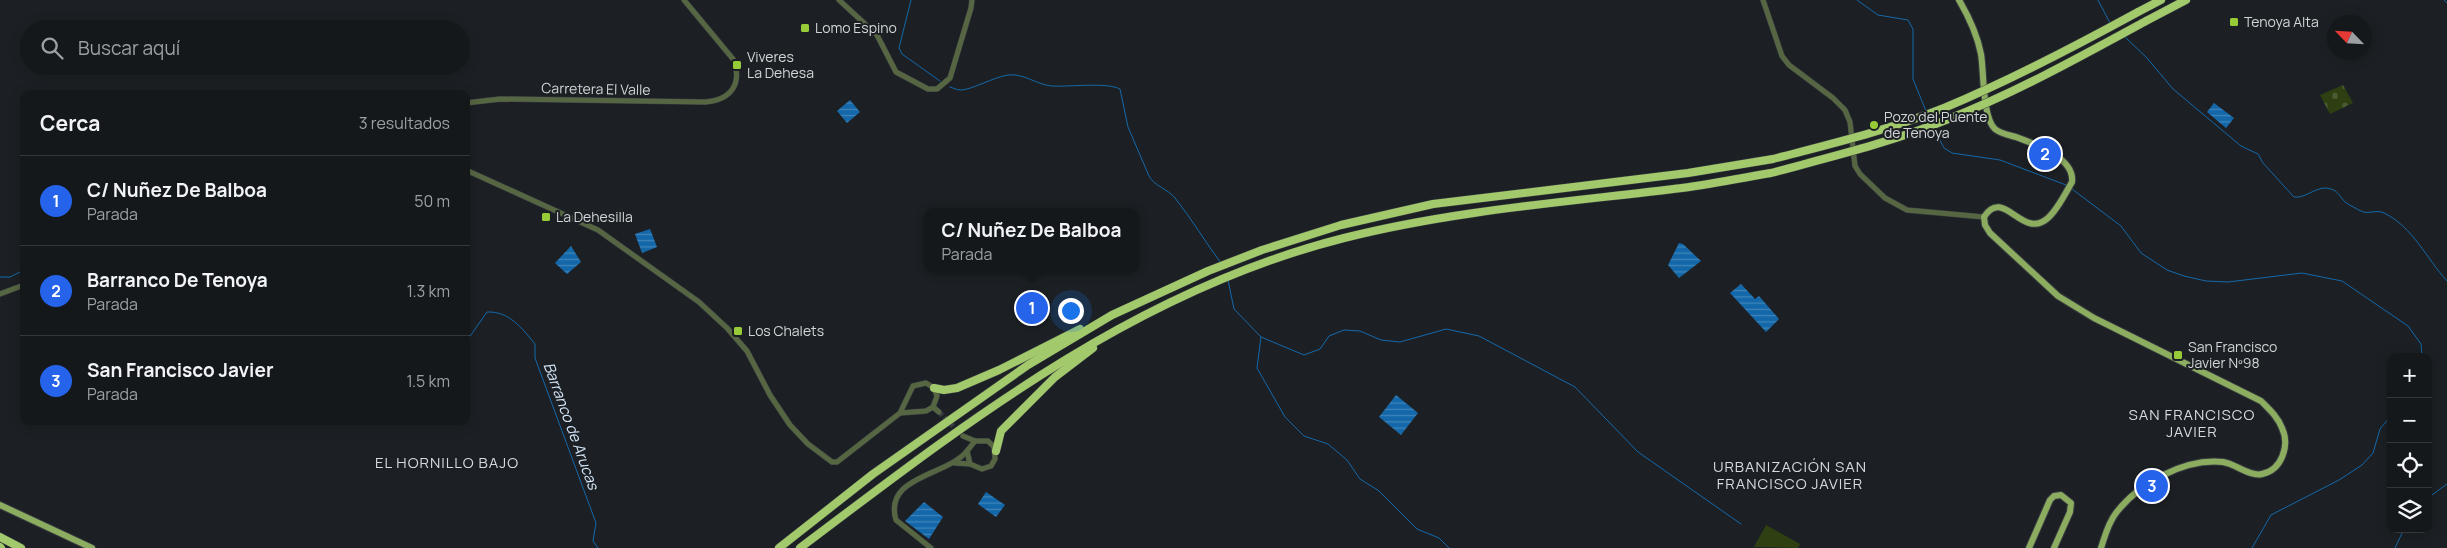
<!DOCTYPE html>
<html lang="es">
<head>
<meta charset="utf-8">
<style>
	:root { --surface:#15181b; --page:#1e2124; --text:#f1f3f6; --muted:#9da0a3; --line:#34373a; --accent:#2563eb }
	body { margin:0; font-family:Manrope,sans-serif; background:var(--page); color:var(--text) }
	.controls { position:absolute; right:15px; bottom:15px; display:grid; overflow:hidden; border-radius:10px; box-shadow:0 2px 12px #0003 }
	.controls button { width:45px; height:45px; display:grid; place-items:center; padding:0; border:0; border-bottom:1px solid var(--line); background:var(--surface); color:var(--text); font:25px sans-serif }
	.compass { position:absolute; left:2327px; top:15px; width:45px; height:45px; border-radius:50%; background:var(--surface); box-shadow:0 2px 12px #0003; rotate:295deg }
	.you { position:absolute; left:1070px; top:310px; width:18px; height:18px; margin:-12px; border:4px solid #fff; border-radius:50%; background:#1a73e8; box-shadow:0 0 0 8px #1a73e833 }
	.badge { display:grid; place-items:center; width:32px; height:32px; border-radius:50%; background:var(--accent); color:#fff; font-size:16px; font-weight:700 }
	.pin { position:absolute; translate:-50% -50%; border:2px solid #fff; box-shadow:0 1px 5px #0006 }
	.popup { position:absolute; left:924px; top:208px; width:215px; height:65px; box-sizing:border-box; display:grid; place-content:center; border-radius:10px; background:var(--surface); filter:drop-shadow(0 1px 4px #0005); font-size:16px; white-space:nowrap; color:var(--muted) }
	.popup b { font-size:19px; color:var(--text) }
	.popup::after { content:''; position:absolute; left:50%; top:100%; margin-left:-10px; border:10px solid transparent; border-top-color:var(--surface) }
	.list { margin:0; padding:0; list-style:none }
	h2 { display:flex; justify-content:space-between; align-items:center; height:65px; margin:0; padding:0 20px; font-size:21px }
	h2 small { font-size:16px; font-weight:400; color:var(--muted) }
	.list li { display:grid; grid-template-columns:32px 1fr auto; gap:15px; align-items:center; box-sizing:border-box; height:90px; padding:0 20px; border-top:1px solid var(--line) }
	.list b { display:block; font-size:19px; white-space:nowrap }
	.list p { margin:0; font-size:16px; white-space:nowrap; color:var(--muted) }
	.list em { font-size:16px; font-style:normal; color:var(--muted) }
	.icon { flex:none; width:28px; height:28px; fill:none; stroke:currentColor; stroke-width:2; stroke-linecap:round; stroke-linejoin:round }
	.map { position:relative; flex:none; width:2447px; height:548px; overflow:hidden }
	.search { position:absolute; background:var(--surface); box-shadow:0 2px 12px #0003; left:20px; top:20px; width:450px; height:55px; display:flex; align-items:center; gap:12px; box-sizing:border-box; padding:0 18px; border-radius:28px; color:var(--muted); font-size:19px }
	.panel { position:absolute; background:var(--surface); box-shadow:0 2px 12px #0003; left:20px; top:90px; width:450px; height:335px; border-radius:10px }
	.map>svg:first-child { display:block }
</style>
</head>
<body>
<div class="map">
<svg width="2447" height="548" viewBox="0 0 2447 548">
	<defs>
		<pattern id="cemetery-stones" width="16" height="16" patternUnits="userSpaceOnUse" patternTransform="scale(1.25)"><rect width="16" height="16" fill="#2e4011"/><path d="M2 7V4a2 2 0 0 1 4 0v3zM10 15v-3a2 2 0 0 1 4 0v3z" fill="#4b5b33"/></pattern>
		<pattern id="water-rules" width="6" height="5" patternUnits="userSpaceOnUse" patternTransform="scale(1.25)"><rect width="6" height="5" fill="#1468aa"/><path d="M0 2.5h6" fill="none" stroke="#4084b9"/></pattern>
	</defs>
	<rect width="100%" height="100%" fill="#1c2024"/>
	<polygon fill="url(#cemetery-stones)" points="2343,85 2353,103 2330,114 2320,95"/>
	<polygon fill="#2e4011" points="1766,525 1800,544 1798,548 1754,547"/>
	<g fill="url(#water-rules)">
		<polygon points="850,100 860,112 847,123 837,111"/>
		<polygon points="2214,103 2234,118 2226,128 2207,112"/>
		<polygon points="650,229 657,247 642,253 635,234"/>
		<polygon points="1679,243 1683,244 1701,261 1679,278 1668,265"/>
		<polygon points="571,246 581,262 567,274 555,263"/>
		<polygon points="1741,284 1755,299 1759,296 1779,319 1766,332 1730,293"/>
		<polygon points="1396,395 1418,413 1401,435 1379,417"/>
		<polygon points="986,492 1005,505 996,517 978,504"/>
		<polygon points="924,502 943,517 929,539 905,521"/>
	</g>
	<g fill="none" stroke-linecap="round" stroke-linejoin="round">
		<g stroke="#1468aa" stroke-width="1">
			<polyline points="911,0 899,48 902,54 940,81"/>
			<polyline points="1857,0 1878,15 1908,20 1913,29 1913,79 1926,111"/>
			<polyline points="2098,0 2110,23"/>
			<polyline points="2444,0 2447,3"/>
			<path d="M2124,36L2147,58L2173,89L2241,146L2258,154L2263,163L2294,197C2306,199 2318,184 2331,189C2338,191 2340,197 2345,202C2349,205 2357,209 2361,211C2368,215 2376,209 2384,213C2413,227 2426,258 2447,281"/>
			<path d="M950,87C953,88 957,90 961,90C971,90 994,77 1008,75C1024,73 1037,85 1052,86C1070,87 1107,82 1120,89L1128,127L1149,176C1154,186 1168,189 1175,198C1192,219 1205,242 1221,263"/>
			<polyline points="1934,129 1944,148 1952,153 2000,160 2066,185"/>
			<polyline points="2072,189 2121,226 2141,253 2167,270 2184,276 2206,281 2228,282 2302,273 2342,281 2408,326 2421,344 2422,357"/>
			<polyline points="0,277 10,277 24,270"/>
			<polyline points="1228,280 1234,309 1261,337 1304,355 1320,349 1329,336 1344,330 1360,331 1381,340 1400,342 1446,329 1479,336 1575,387 1638,452 1741,524"/>
			<polyline points="1261,337 1257,368 1285,417 1304,436 1328,444 1347,460 1360,479 1379,491 1417,529 1439,538 1449,548"/>
			<path d="M466,342L487,312C509,311 522,328 535,344V358L596,523L593,541L598,548"/>
			<polyline points="2428,498 2447,484"/>
			<polyline points="2252,548 2271,515 2339,480 2362,465 2373,453 2380,429 2391,416"/>
			<polyline points="2395,548 2404,529"/>
		</g>
		<polyline stroke="#373b3f" stroke-width="5" stroke-dasharray="5 2.5" stroke-linecap="butt" points="939,412 960,433"/>
		<defs>
			<g id="minor">
				<polyline points="839,0 877,35 896,72 928,89 937,89 950,78 971,8 972,0"/>
				<polyline points="1763,0 1782,56 1789,65 1833,98 1845,110 1850,122 1855,166 1860,174 1885,198 1907,210 1984,217"/>
				<path d="M466,103L500,99L705,102C731,100 743,84 733,59L684,0"/>
				<polyline points="466,170 598,230 699,302 727,328 747,351 770,395 790,425 808,444 832,462 837,462 900,413 913,386 926,383 934,388 937,396 933,407 926,411 900,413"/>
				<polyline points="0,294 24,285"/>
				<polyline points="933,407 939,412"/>
				<polyline points="955,463 970,464 982,469 991,466 995,459 994,447 988,441 975,441 963,436"/>
				<polyline points="970,464 967,451 975,441"/>
				<path d="M931,548L896,520C883,476 947,476 967,451"/>
			</g>
			<g id="major">
				<path d="M1959,0C1969,17 1977,34 1981,54C1984,71 1982,117 1995,129C2001,134 2009,135 2016,137C2035,144 2075,158 2072,182C2065,194 2058,209 2048,218C2022,241 2004,186 1984,217L1985,225L1990,233L2058,296L2094,318L2261,401C2269,409 2278,417 2282,428C2290,445 2282,470 2262,474C2250,477 2236,464 2223,462C2185,458 2139,483 2116,513C2108,523 2105,536 2101,548"/>
				<polyline points="0,505 92,548"/>
				<polyline points="2029,548 2050,500 2054,496 2061,495 2071,503 2070,512 2054,548"/>
			</g>
			<g id="highway">
				<polyline points="2138,12 2161,0"/>
				<polyline points="2146,21 2186,0"/>
				<polyline points="934,388 944,390 957,388 999,370 1080,329"/>
				<polyline points="996,451 1001,431 1055,377 1093,348"/>
				<polyline points="0,537 21,548"/>
				<polyline points="0,547 1,548"/>
				<polyline points="779,548 873,474 1028,365 1112,315 1208,271 1262,250 1341,225 1433,204 1688,173 1773,159"/>
				<path d="M800,548C968,421 1135,291 1344,238C1455,210 1568,202 1682,188C1712,184 1742,178 1771,173"/>
			</g>
		</defs>
		<use href="#minor" stroke="#393d41" stroke-width="6"/>
		<use href="#major" stroke="#393d41" stroke-width="8"/>
		<use href="#highway" stroke="#393d41" stroke-width="9"/>
		<use href="#minor" stroke="#566642" stroke-width="5"/>
		<use href="#major" stroke="#8cad60" stroke-width="6"/>
		<use href="#highway" stroke="#a2c96b" stroke-width="8"/>
		<defs>
			<g id="highway-bridge">
				<path d="M1773,159C1830,144 1889,130 1944,108C2011,80 2074,47 2138,12"/>
				<path d="M1771,173C1830,157 1889,143 1946,120C2015,93 2080,57 2146,21"/>
			</g>
		</defs>
		<use href="#highway-bridge" stroke="#393d41" stroke-width="9" stroke-linecap="butt"/>
		<use href="#highway-bridge" stroke="#a2c96b" stroke-width="8"/>
	</g>
	<g fill="#97cc38" stroke="#1c2024" stroke-width="2">
		<rect x="2229" y="17" width="10" height="10" rx="2.5"/>
		<rect x="800" y="23" width="10" height="10" rx="2.5"/>
		<rect x="732" y="60" width="10" height="10" rx="2.5"/>
		<circle cx="1874" cy="125" r="5"/>
		<rect x="541" y="212" width="10" height="10" rx="2.5"/>
		<rect x="733" y="326" width="10" height="10" rx="2.5"/>
		<rect x="2173" y="350" width="10" height="10" rx="2.5"/>
	</g>
	<g text-anchor="middle" stroke-width="4" stroke-linejoin="round" paint-order="stroke">
		<g font-size="14" fill="#d2d4d7" stroke="#1c2024" text-anchor="start">
			<text x="2244" y="27">Tenoya Alta</text>
			<text x="815" y="33">Lomo Espino</text>
			<text x="747" y="62">Viveres<tspan x="747" dy="16">La Dehesa</tspan></text>
			<text x="1884" y="122">Pozo del Puente<tspan x="1884" dy="16">de Tenoya</tspan></text>
			<text x="556" y="222">La Dehesilla</text>
			<text x="748" y="336">Los Chalets</text>
			<text x="2188" y="352">San Francisco<tspan x="2188" dy="16">Javier Nº98</tspan></text>
		</g>
		<g font-size="14" fill="#d2d4d7" stroke="#1c2024">
			<text transform="translate(596 89) rotate(1)" y="5">Carretera El Valle</text>
		</g>
		<g font-size="15" letter-spacing="1" fill="#d4dadf" stroke="#1c2024">
			<text x="2192" y="420">SAN FRANCISCO<tspan x="2192" dy="17">JAVIER</tspan></text>
			<text x="447" y="468">EL HORNILLO BAJO</text>
			<text x="1790" y="472">URBANIZACIÓN SAN<tspan x="1790" dy="17">FRANCISCO JAVIER</tspan></text>
		</g>
		<g font-size="15" font-style="italic" fill="#d3e5f7" stroke="#1c2024">
			<text transform="translate(571 426) rotate(70)" y="5">Barranco de Arucas</text>
		</g>
	</g>
</svg>
<div class="controls">
<button>+</button>
<button>−</button>
<button><svg class="icon" aria-label="locate" viewBox="0 0 24 24"><circle cx="12" cy="12" r="6"/><path d="M12 2v4M12 18v4M2 12h4M18 12h4"/></svg></button>
<button><svg class="icon" aria-label="layers" viewBox="0 0 24 24"><path d="M12 4l9 5-9 5-9-5zM3 14l9 5 9-5"/></svg></button>
</div>
<svg class="compass" viewBox="-18 -18 36 36"><path d="M0-13l5 13h-10z" fill="#e53935"/><path d="M0 13l5-13h-10z" fill="#9da0a3"/></svg>
<div class="you"></div>
<div class="pin badge" style="left:1032px;top:308px">1</div>
<div class="popup"><b>C/ Nuñez De Balboa</b>Parada</div>
<div class="pin badge" style="left:2045px;top:154px">2</div>
<div class="pin badge" style="left:2152px;top:486px">3</div>
<div class="search"><svg class="icon" aria-label="search" viewBox="0 0 24 24"><circle cx="10" cy="10" r="6"/><path d="M15 15l6 6"/></svg>Buscar aquí</div>
<section class="panel">
<h2>Cerca<small>3 resultados</small></h2>
<ul class="list">
<li><span class="badge">1</span><div><b>C/ Nuñez De Balboa</b><p>Parada</p></div><em>50 m</em></li>
<li><span class="badge">2</span><div><b>Barranco De Tenoya</b><p>Parada</p></div><em>1.3 km</em></li>
<li><span class="badge">3</span><div><b>San Francisco Javier</b><p>Parada</p></div><em>1.5 km</em></li>
</ul>
</section>
</div>
</body>
</html>
